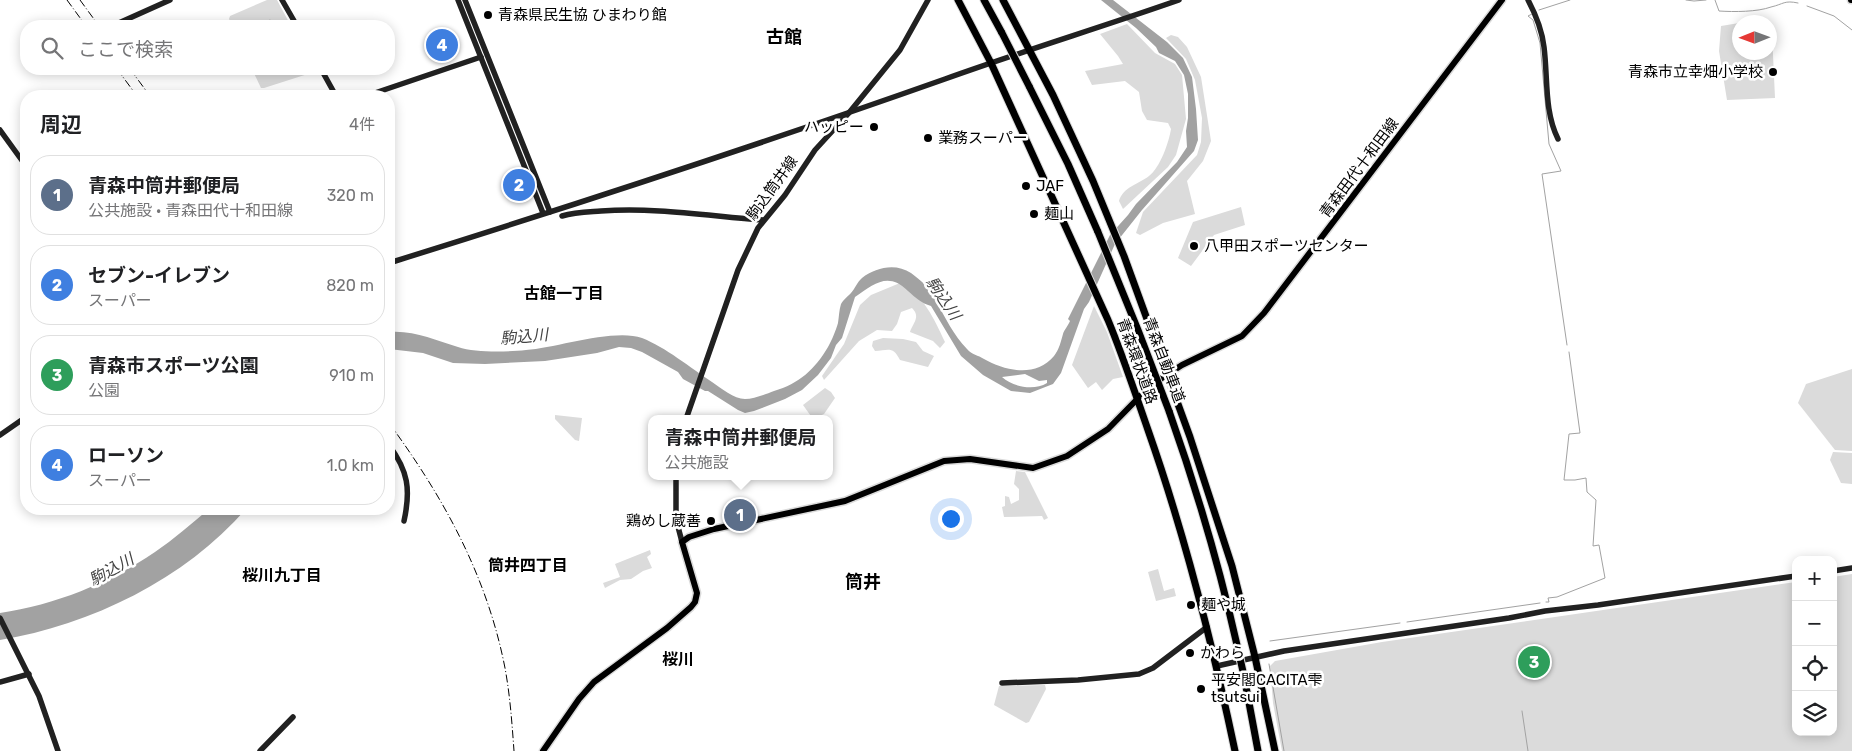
<!DOCTYPE html>
<html lang="ja">
<head>
<meta charset="utf-8">
<style>
	:root { --surface:#fff; --page:#f2f2f2; --text:#202124; --muted:#757577; --line:#e0e0e0; --accent:#000 }
	body { margin:0; font-family:Rubik,"Noto Sans JP",sans-serif; background:var(--page); color:var(--text) }
	.controls { position:absolute; right:15px; bottom:15px; display:grid; overflow:hidden; border-radius:10px; box-shadow:0 2px 12px #0003 }
	.controls button { width:45px; height:45px; display:grid; place-items:center; padding:0; border:0; border-bottom:1px solid var(--line); background:var(--surface); color:var(--text); font:25px sans-serif }
	.compass { position:absolute; left:1732px; top:15px; width:45px; height:45px; border-radius:50%; background:var(--surface); box-shadow:0 2px 12px #0003; rotate:269deg }
	.you { position:absolute; left:950px; top:518px; width:18px; height:18px; margin:-12px; border:4px solid #fff; border-radius:50%; background:#1a73e8; box-shadow:0 0 0 8px #1a73e833 }
	.badge { display:grid; place-items:center; width:32px; height:32px; border-radius:50%; background:var(--accent); color:#fff; font-size:16px; font-weight:700 }
	.pin { position:absolute; translate:-50% -50%; border:2px solid #fff; box-shadow:0 1px 5px #0006 }
	.popup { position:absolute; left:648px; top:415px; width:185px; height:65px; box-sizing:border-box; display:grid; place-content:center; border-radius:10px; background:var(--surface); filter:drop-shadow(0 1px 4px #0005); font-size:16px; white-space:nowrap; color:var(--muted) }
	.popup b { font-size:19px; color:var(--text) }
	.popup::after { content:''; position:absolute; left:50%; top:100%; margin-left:-10px; border:10px solid transparent; border-top-color:var(--surface) }
	.list { margin:0; padding:0; list-style:none }
	h2 { display:flex; justify-content:space-between; align-items:center; height:65px; margin:0; padding:0 20px; font-size:21px }
	h2 small { font-size:16px; font-weight:400; color:var(--muted) }
	.list li { display:grid; grid-template-columns:32px 1fr auto; gap:15px; align-items:center; box-sizing:border-box; height:80px; margin:0 10px 10px; padding:0 10px; border:1px solid var(--line); border-radius:20px }
	.list b { display:block; font-size:19px; white-space:nowrap }
	.list p { margin:0; font-size:16px; white-space:nowrap; color:var(--muted) }
	.list em { font-size:16px; font-style:normal; color:var(--muted) }
	.icon { flex:none; width:28px; height:28px; fill:none; stroke:currentColor; stroke-width:2; stroke-linecap:round; stroke-linejoin:round }
	.map { position:relative; flex:none; width:1852px; height:751px; overflow:hidden }
	.search { position:absolute; background:var(--surface); box-shadow:0 2px 12px #0003; left:20px; top:20px; width:375px; height:55px; display:flex; align-items:center; gap:12px; box-sizing:border-box; padding:0 18px; border-radius:20px; color:var(--muted); font-size:19px }
	.panel { position:absolute; background:var(--surface); box-shadow:0 2px 12px #0003; left:20px; top:90px; width:375px; height:425px; border-radius:20px }
	.map>svg:first-child { display:block }
</style>
</head>
<body>
<div class="map">
<svg width="1852" height="751" viewBox="0 0 1852 751">
	<rect width="100%" height="100%" fill="#fff"/>
	<g fill="#dbdbdb">
		<polygon points="267,0 277,0 291,26 233,26 229,19 230,16"/>
		<polygon points="1739,23 1740,52 1770,52 1770,33 1772,33 1775,98 1727,100 1719,51 1721,26"/>
		<path d="M1127,24L1155,53L1175,64L1182,75L1186,119L1176,155L1168,167L1123,209L1119,201C1123,187 1139,184 1149,176C1160,168 1169,142 1171,129L1168,123L1147,120L1142,111L1139,92L1125,81L1092,85L1085,71L1123,64L1118,56L1100,34Z"/>
		<polygon points="1171,35 1178,37 1187,47 1201,77 1211,141 1203,161 1187,181 1195,214 1163,223 1140,235 1136,233 1143,212 1197,155 1201,142 1202,118 1195,80 1186,59 1166,38"/>
		<polygon points="252,69 315,69 314,72 264,88 261,88"/>
		<polygon points="1241,207 1245,225 1214,235 1191,266 1178,258 1193,222"/>
		<path d="M900,283C924,295 934,319 945,342L940,348L933,341L910,332C913,323 921,317 912,308L901,312L897,324L892,331L877,330L859,341L824,380L822,376L844,344L860,305L871,295Z"/>
		<polygon points="1094,306 1107,332 1123,377 1113,379 1102,390 1096,382 1088,388 1072,365"/>
		<path d="M883,338L903,339L916,342L923,351L934,356L928,367L900,360C893,346 889,350 875,351L872,346L873,341Z"/>
		<polygon points="1852,369 1852,451 1835,450 1798,403 1806,384"/>
		<polygon points="825,388 831,392 835,398 824,414 813,419 803,405"/>
		<polygon points="555,415 582,418 579,441 575,440 555,419"/>
		<polygon points="1833,452 1852,453 1852,484 1841,483 1830,460"/>
		<polygon points="1016,471 1025,472 1048,518 1044,520 1042,516 1004,517 1002,507 1005,506 1005,496 1009,497 1011,504 1019,500 1019,489 1014,484"/>
		<polygon points="650,550 651,554 647,557 652,568 643,571 631,579 620,580 605,588 603,583 620,577 615,564"/>
		<polygon points="1158,569 1164,591 1174,588 1176,596 1156,601 1148,572"/>
		<polygon points="1852,574 1852,751 1282,751 1273,703 1270,666 1275,661 1382,642 1796,582 1796,732 1833,732 1833,577"/>
		<polygon points="1045,685 1046,689 1029,722 1026,723 994,705 999,686"/>
	</g>
	<g fill="#a2a2a2" fill-rule="evenodd">
		<path d="M1101,0H1113L1167,42L1183,58L1192,77L1196,109L1198,140L1194,151L1142,210L1115,244L1089,302L1084,309L1061,373L1053,384L1030,393L1011,391L983,375L961,356L931,306C921,303 916,298 908,291C888,271 874,284 855,297L842,338L836,345L831,358L818,375L802,390L785,399L754,411L745,413L738,410L708,391H705L683,379L678,372L642,352L631,348L619,347L597,353L545,361L485,364L453,363L423,353L389,349V332C414,330 435,340 458,347C476,353 507,352 526,350C556,348 614,328 642,338C665,347 691,368 712,382C721,388 734,399 745,399C754,399 766,394 774,391C799,384 815,369 828,347C832,340 836,330 838,323C839,317 839,310 841,304C844,299 847,297 851,293C855,289 857,282 862,278C876,267 896,263 911,273C920,280 933,290 936,301C945,317 954,336 967,349C972,355 978,355 984,359C1005,371 1036,378 1054,356C1059,350 1061,341 1063,334C1064,330 1068,326 1070,321L1068,319L1110,235L1128,215L1136,204L1177,162L1187,147L1186,131L1188,118V94L1184,75L1175,61L1159,53L1156,47L1136,28ZM1025,374L1039,381L1047,380V383C1034,391 1013,387 1002,377Z"/>
		<path d="M209,509H246C185,579 91,625 0,640V613C55,605 109,583 155,552C174,539 191,524 209,509Z"/>
	</g>
	<g fill="none" stroke-linecap="round" stroke-linejoin="round">
		<g stroke="#a2a2a2" stroke-width="1">
			<polyline points="1686,0 1694,1 1706,0"/>
			<path d="M1715,0L1719,11C1734,12 1757,12 1771,7C1784,4 1784,0 1798,3"/>
			<polyline points="1807,6 1834,16 1852,30"/>
			<polyline points="1539,10 1570,0"/>
			<polyline points="1532,14 1528,16 1533,20 1540,43 1549,144 1561,171 1542,174 1567,345"/>
			<polyline points="270,20 271,26"/>
			<polyline points="1546,602 1549,602 1548,598 1557,597 1605,578 1599,545 1593,546 1596,500 1587,492 1586,478 1575,480 1564,480 1569,434 1580,433 1569,352"/>
			<polyline points="1407,622 1540,603"/>
			<polyline points="1270,641 1400,623"/>
			<polyline points="1269,664 1284,751"/>
			<polyline points="1522,711 1528,751"/>
		</g>
		<defs>
			<g id="primary">
				<polyline points="1851,0 1852,0"/>
				<polyline points="543,751 579,699 594,682 667,628 691,607 695,602 697,593 682,542 689,537 714,529 845,501 944,461 970,459 1033,468 1067,456 1108,429 1151,385 1182,365 1242,336 1264,313 1502,0"/>
			</g>
			<g id="highway">
				<path d="M958,0L991,63L1108,320C1123,356 1135,393 1148,430C1185,535 1212,642 1235,751"/>
				<polyline points="984,0 1002,33"/>
				<polyline points="1003,0 1053,95 1093,181 1124,256 1190,437 1232,566 1255,657 1275,751"/>
				<polyline points="1029,86 1068,164 1098,232"/>
				<path d="M1169,411C1196,487 1219,565 1237,645"/>
				<polyline points="1244,676 1258,751"/>
			</g>
		</defs>
		<use href="#primary" stroke="#dbdbdb" stroke-width="9"/>
		<use href="#highway" stroke="#dbdbdb" stroke-width="9"/>
		<g stroke="#212121" stroke-width="5.5">
			<polyline points="282,0 297,26"/>
			<polyline points="458,0 543,213"/>
			<polyline points="465,0 550,212"/>
			<path d="M1528,0C1536,15 1542,30 1544,47C1548,78 1544,111 1558,139"/>
			<polyline points="112,26 170,0"/>
			<polyline points="321,69 336,96"/>
			<polyline points="366,96 481,57"/>
			<polyline points="0,130 26,166"/>
			<path d="M562,216C575,212 587,212 601,211C655,207 709,216 763,220"/>
			<path d="M389,263C575,205 761,144 945,79C1023,51 1102,27 1179,0"/>
			<polyline points="686,419 738,270 758,228 785,195 815,150 848,114 900,50 928,0"/>
			<polyline points="0,435 26,417"/>
			<path d="M389,445C408,471 411,489 404,521"/>
			<polyline points="676,476 676,519 682,542"/>
			<polyline points="1833,571 1852,568"/>
			<polyline points="0,618 39,696 58,751"/>
			<polyline points="1217,666 1284,651 1509,618 1545,611 1598,605 1796,576"/>
			<polyline points="0,682 29,674"/>
			<polyline points="1002,683 1078,680 1139,674 1153,668 1207,627"/>
			<polyline points="260,751 293,717"/>
		</g>
		<use href="#primary" stroke="#000" stroke-width="6"/>
		<use href="#highway" stroke="#000" stroke-width="7"/>
		<g stroke="#000" stroke-width="1" stroke-dasharray="8 2.5 1 2.5" stroke-linecap="butt">
			<polyline points="67,0 86,26"/>
			<polyline points="80,0 99,26"/>
			<polyline points="117,69 137,96"/>
			<polyline points="130,69 150,96"/>
			<path d="M389,423C444,498 487,576 505,668C510,695 512,723 514,751"/>
		</g>
		<defs>
			<g id="highway-bridge">
				<polyline points="1002,33 1029,86"/>
				<polyline points="1098,232 1138,330 1169,411"/>
				<polyline points="1237,645 1244,676"/>
			</g>
		</defs>
		<use href="#highway-bridge" stroke="#dbdbdb" stroke-width="9" stroke-linecap="butt"/>
		<use href="#highway-bridge" stroke="#000" stroke-width="7"/>
	</g>
	<g fill="#000" stroke="#fff" stroke-width="2">
		<circle cx="488" cy="15" r="5"/>
		<circle cx="1773" cy="72" r="5"/>
		<circle cx="874" cy="127" r="5"/>
		<circle cx="928" cy="138" r="5"/>
		<circle cx="1026" cy="186" r="5"/>
		<circle cx="1034" cy="214" r="5"/>
		<circle cx="1194" cy="246" r="5"/>
		<circle cx="711" cy="521" r="5"/>
		<circle cx="1191" cy="605" r="5"/>
		<circle cx="1190" cy="653" r="5"/>
		<circle cx="1201" cy="689" r="5"/>
	</g>
	<g text-anchor="middle" stroke-width="5" stroke-linejoin="round" paint-order="stroke">
		<g font-size="15" fill="#000" stroke="#fff" text-anchor="start">
			<text x="498" y="20">青森県民生協 ひまわり館</text>
			<text x="1763" y="77" text-anchor="end">青森市立幸畑小学校</text>
			<text x="864" y="132" text-anchor="end">ハッピー</text>
			<text x="938" y="143">業務スーパー</text>
			<text x="1036" y="191">JAF</text>
			<text x="1044" y="219">麺山</text>
			<text x="1204" y="251">八甲田スポーツセンター</text>
			<text x="701" y="526" text-anchor="end">鶏めし蔵善</text>
			<text x="1201" y="610">麺や城</text>
			<text x="1200" y="658">かわら</text>
			<text x="1211" y="685">平安閣CACITA雫<tspan x="1211" dy="17">tsutsui</tspan></text>
		</g>
		<g font-size="15" fill="#000" stroke="#fff">
			<text transform="translate(1359 168) rotate(-53)" y="5">青森田代十和田線</text>
			<text transform="translate(772 188) rotate(-54)" y="5">駒込筒井線</text>
			<text transform="translate(1164 360) rotate(69)" y="5">青森自動車道</text>
			<text transform="translate(1137 361) rotate(70)" y="5">青森環状道路</text>
		</g>
		<g font-size="16" font-weight="bold" fill="#000" stroke="#fff">
			<text x="564" y="299">古館一丁目</text>
			<text x="528" y="571">筒井四丁目</text>
			<text x="282" y="581">桜川九丁目</text>
			<text x="678" y="665">桜川</text>
		</g>
		<g font-size="16" font-style="italic" fill="#434343" stroke="#fff">
			<text transform="translate(944 298) rotate(56)" y="6">駒込川</text>
			<text transform="translate(524 336) rotate(-5)" y="6">駒込川</text>
			<text transform="translate(111 569) rotate(-29)" y="6">駒込川</text>
		</g>
		<g font-size="18" font-weight="bold" fill="#000" stroke="#fff">
			<text x="784" y="43">古館</text>
			<text x="863" y="588">筒井</text>
		</g>
	</g>
</svg>
<div class="controls">
<button>+</button>
<button>−</button>
<button><svg class="icon" aria-label="locate" viewBox="0 0 24 24"><circle cx="12" cy="12" r="6"/><path d="M12 2v4M12 18v4M2 12h4M18 12h4"/></svg></button>
<button><svg class="icon" aria-label="layers" viewBox="0 0 24 24"><path d="M12 4l9 5-9 5-9-5zM3 14l9 5 9-5"/></svg></button>
</div>
<svg class="compass" viewBox="-18 -18 36 36"><path d="M0-13l5 13h-10z" fill="#e53935"/><path d="M0 13l5-13h-10z" fill="#757577"/></svg>
<div class="you"></div>
<div class="pin badge" style="left:740px;top:515px;background:#5c6f8a">1</div>
<div class="popup"><b>青森中筒井郵便局</b>公共施設</div>
<div class="pin badge" style="left:519px;top:185px;background:#3f7fe0">2</div>
<div class="pin badge" style="left:1534px;top:662px;background:#2e9e5b">3</div>
<div class="pin badge" style="left:442px;top:45px;background:#3f7fe0">4</div>
<div class="search"><svg class="icon" aria-label="search" viewBox="0 0 24 24"><circle cx="10" cy="10" r="6"/><path d="M15 15l6 6"/></svg>ここで検索</div>
<section class="panel">
<h2>周辺<small>4件</small></h2>
<ul class="list">
<li><span class="badge" style="background:#5c6f8a">1</span><div><b>青森中筒井郵便局</b><p>公共施設 · 青森田代十和田線</p></div><em>320 m</em></li>
<li><span class="badge" style="background:#3f7fe0">2</span><div><b>セブン-イレブン</b><p>スーパー</p></div><em>820 m</em></li>
<li><span class="badge" style="background:#2e9e5b">3</span><div><b>青森市スポーツ公園</b><p>公園</p></div><em>910 m</em></li>
<li><span class="badge" style="background:#3f7fe0">4</span><div><b>ローソン</b><p>スーパー</p></div><em>1.0 km</em></li>
</ul>
</section>
</div>
</body>
</html>
